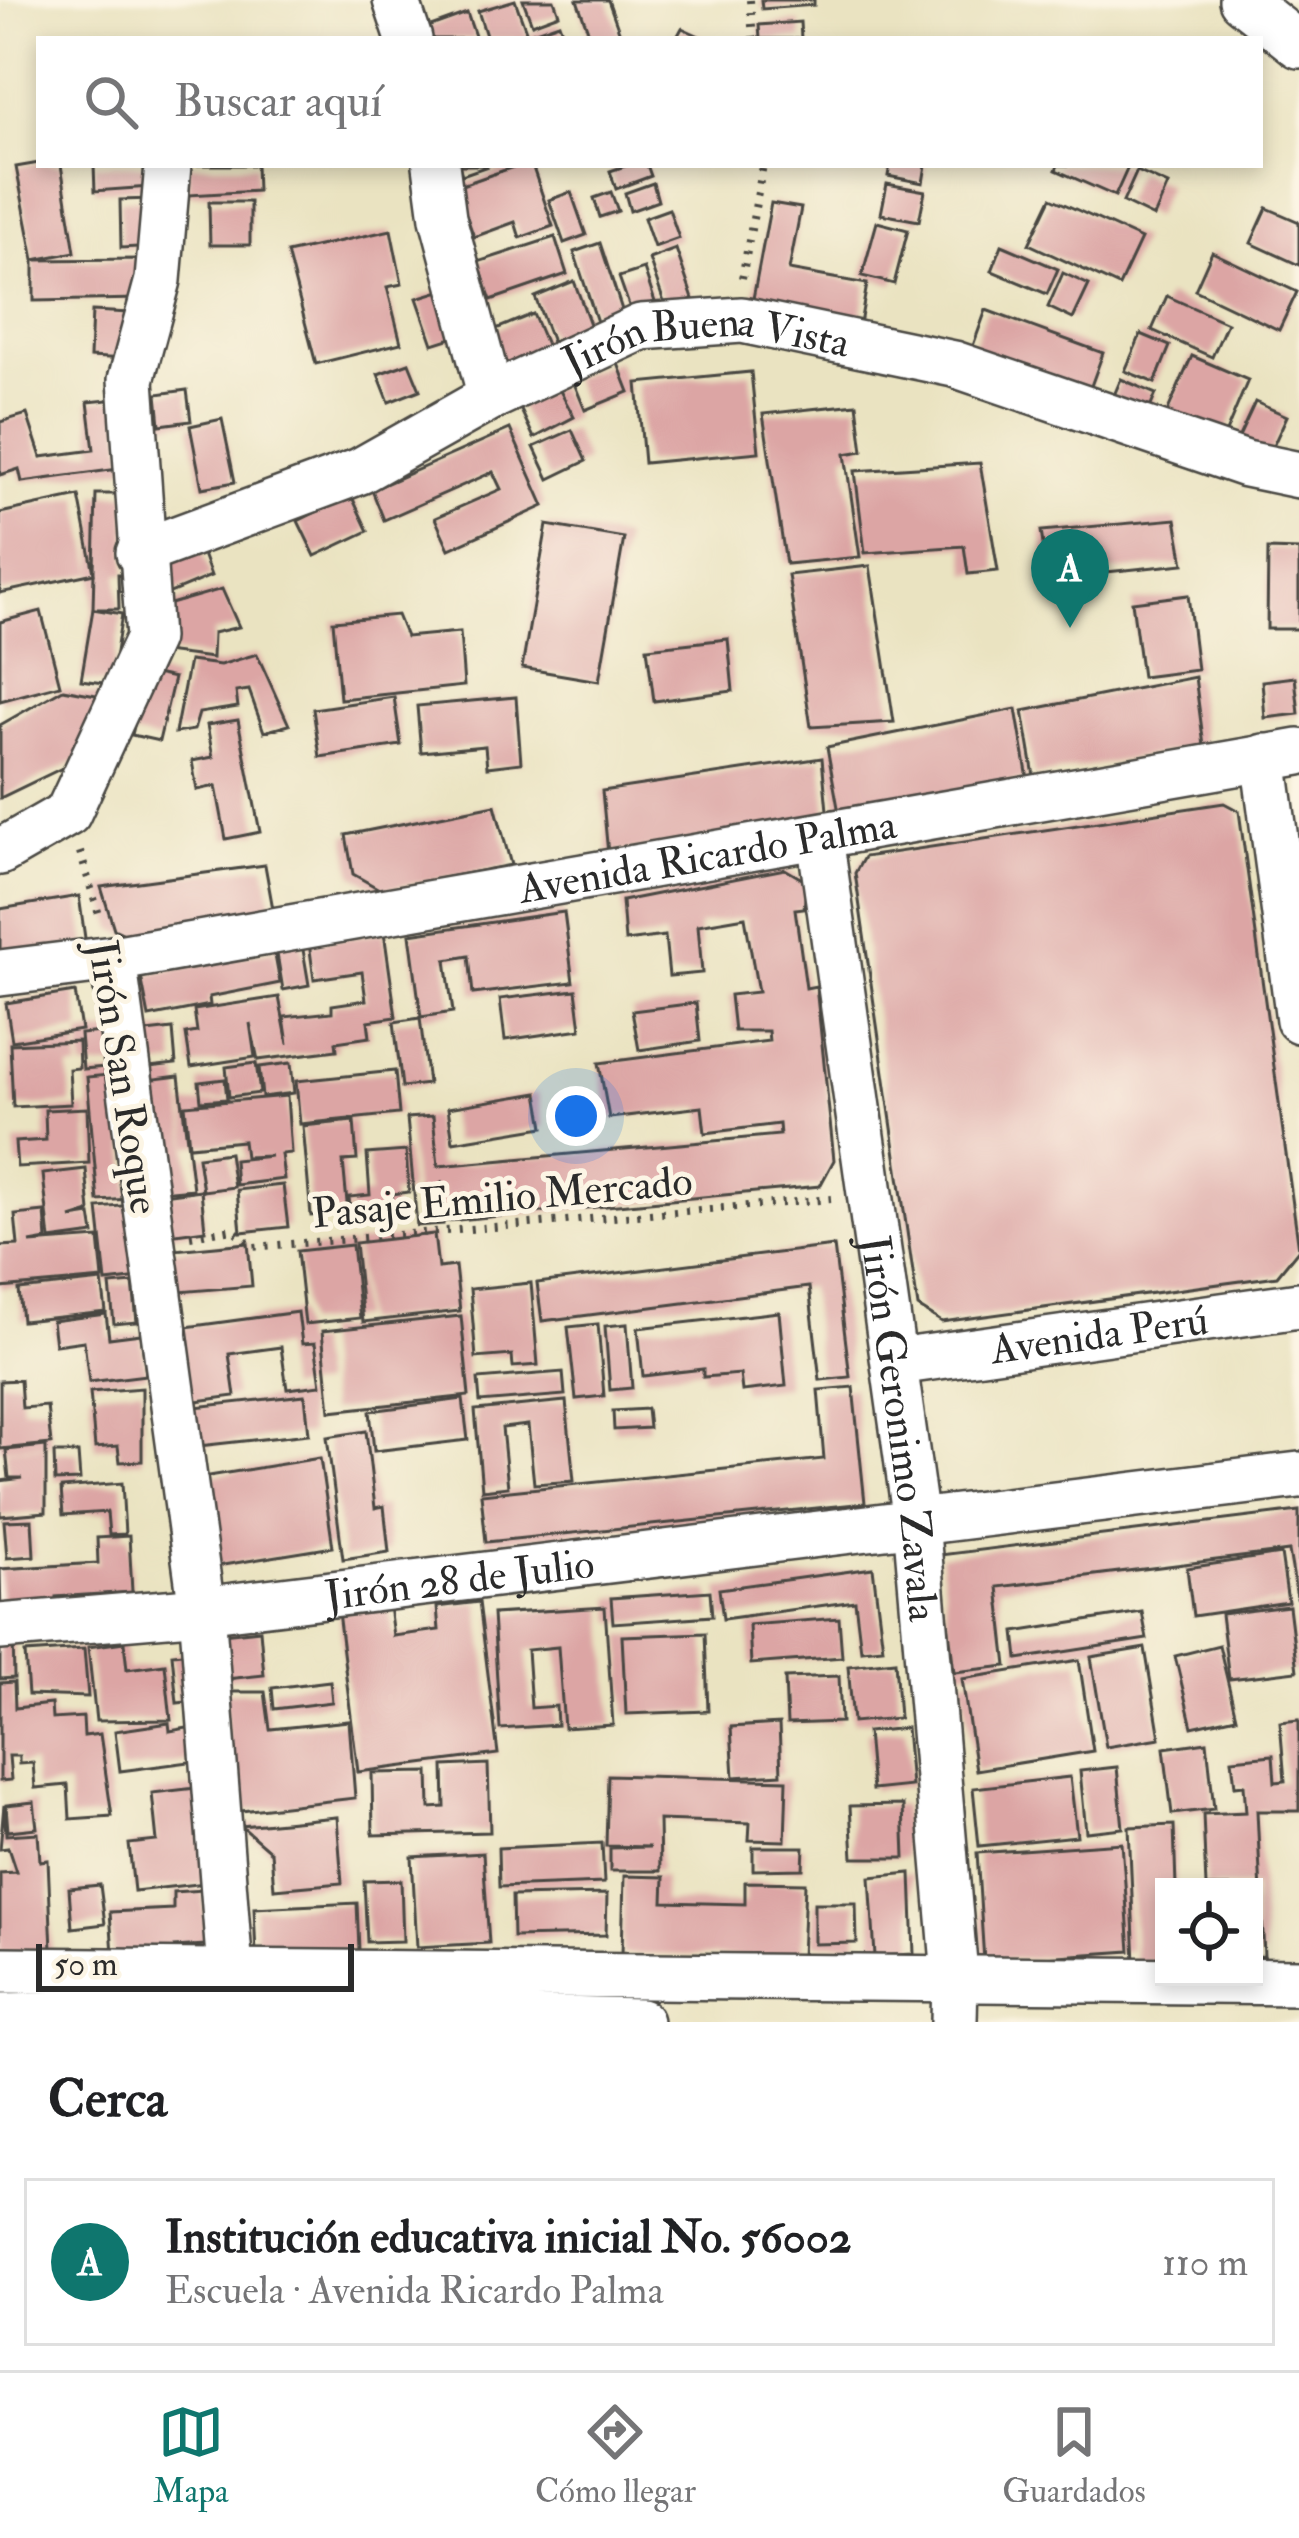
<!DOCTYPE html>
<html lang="es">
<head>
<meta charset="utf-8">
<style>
	:root { --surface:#fff; --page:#f2f2f2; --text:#202124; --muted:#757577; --line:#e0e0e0; --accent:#0f766e }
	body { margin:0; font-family:"IM FELL Double Pica",serif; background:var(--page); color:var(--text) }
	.controls { position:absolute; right:36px; bottom:36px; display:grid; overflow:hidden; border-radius:0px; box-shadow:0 6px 18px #0003 }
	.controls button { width:108px; height:108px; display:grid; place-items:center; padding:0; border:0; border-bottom:3px solid var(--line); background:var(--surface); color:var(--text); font:60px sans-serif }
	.scale { position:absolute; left:36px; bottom:30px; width:318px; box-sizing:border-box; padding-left:12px; border:6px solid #2b2b2b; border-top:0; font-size:33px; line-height:42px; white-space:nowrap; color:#2b2b2b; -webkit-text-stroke:9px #fcf5e5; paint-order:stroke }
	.you { position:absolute; left:576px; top:1116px; width:42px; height:42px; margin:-30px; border:9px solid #fff; border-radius:50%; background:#1a73e8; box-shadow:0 0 0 18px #1a73e833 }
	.badge { display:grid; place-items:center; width:78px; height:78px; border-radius:50%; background:var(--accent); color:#fff; font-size:39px; font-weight:700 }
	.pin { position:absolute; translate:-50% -99px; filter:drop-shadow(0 3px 6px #0008) }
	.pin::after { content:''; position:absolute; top:63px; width:42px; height:36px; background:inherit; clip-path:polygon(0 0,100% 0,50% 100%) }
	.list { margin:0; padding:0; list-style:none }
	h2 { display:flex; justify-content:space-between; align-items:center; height:156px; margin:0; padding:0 48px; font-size:51px }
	h2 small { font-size:39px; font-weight:400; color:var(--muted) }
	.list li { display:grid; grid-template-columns:78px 1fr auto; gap:36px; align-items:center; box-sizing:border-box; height:168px; margin:0 24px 24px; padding:0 24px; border:3px solid var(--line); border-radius:0px }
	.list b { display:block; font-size:45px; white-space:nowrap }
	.list p { margin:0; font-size:39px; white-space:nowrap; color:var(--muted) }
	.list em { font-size:39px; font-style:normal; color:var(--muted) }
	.icon { flex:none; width:66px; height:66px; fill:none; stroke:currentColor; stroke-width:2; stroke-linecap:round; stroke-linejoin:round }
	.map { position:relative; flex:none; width:1299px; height:2022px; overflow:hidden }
	.search { position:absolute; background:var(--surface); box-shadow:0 6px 18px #0003; left:36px; right:36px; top:36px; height:132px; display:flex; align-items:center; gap:30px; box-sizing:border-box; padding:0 42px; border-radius:0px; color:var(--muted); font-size:45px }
	.sheet { height:348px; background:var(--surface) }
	nav { display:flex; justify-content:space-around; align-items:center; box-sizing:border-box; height:168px; border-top:3px solid var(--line); background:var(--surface); font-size:33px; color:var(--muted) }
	nav a { display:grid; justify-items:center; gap:6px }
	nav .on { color:var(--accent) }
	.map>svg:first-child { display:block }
</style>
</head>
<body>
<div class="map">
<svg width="1299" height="2022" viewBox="0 0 1299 2022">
	<rect width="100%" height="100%" fill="#fcf5e5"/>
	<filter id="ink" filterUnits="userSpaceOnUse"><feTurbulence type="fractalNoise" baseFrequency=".00833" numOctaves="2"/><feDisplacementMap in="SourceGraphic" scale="24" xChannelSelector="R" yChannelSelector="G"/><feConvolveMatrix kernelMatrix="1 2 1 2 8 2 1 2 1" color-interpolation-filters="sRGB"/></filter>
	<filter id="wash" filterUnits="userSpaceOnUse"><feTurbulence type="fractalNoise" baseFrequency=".004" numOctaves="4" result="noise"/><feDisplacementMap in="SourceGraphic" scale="48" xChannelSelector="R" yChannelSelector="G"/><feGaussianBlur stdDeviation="2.7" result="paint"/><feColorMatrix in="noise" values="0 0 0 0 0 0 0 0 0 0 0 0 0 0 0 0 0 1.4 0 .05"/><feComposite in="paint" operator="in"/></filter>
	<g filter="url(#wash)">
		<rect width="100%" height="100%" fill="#eae3c1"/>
		<g id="blocks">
			<g fill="#dca5a4">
				<polygon points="515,0 529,39 487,39 478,11"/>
				<polygon points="523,0 554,0 559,14 532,24"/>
				<polygon points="577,0 608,0 622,39 591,39"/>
				<polygon points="761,0 814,0 814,5 762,9"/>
				<polygon points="467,13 476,39 420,39 417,31"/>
				<polygon points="800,22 801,39 760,39 759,25"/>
				<polygon points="559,23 565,39 532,39 530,33"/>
				<polygon points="682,28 706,39 676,39"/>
				<polygon points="39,163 61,165 75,252 34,260 140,259 140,299 34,301 34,260 16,167"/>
				<polygon points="94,165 149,165 150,187 95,191"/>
				<polygon points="187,165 256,165 257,191 189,195"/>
				<polygon points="459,165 488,165 488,166 462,175"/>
				<polygon points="519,165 532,165 553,226 520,238 515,222 474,237 456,187"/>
				<polygon points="628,165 647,165 651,176 616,189 610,171"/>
				<polygon points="890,165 926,165 923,183 888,176"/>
				<polygon points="1058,165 1129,165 1115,196 1056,170"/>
				<polygon points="1137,171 1168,185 1154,217 1123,202"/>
				<polygon points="653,183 658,201 630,211 625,193"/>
				<polygon points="887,184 925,191 919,221 881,214"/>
				<polygon points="571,192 586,235 564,243 549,200"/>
				<polygon points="611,192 618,211 600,217 594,198"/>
				<polygon points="1051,198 1141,239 1119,286 1029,244"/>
				<polygon points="153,199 155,246 121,248 120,200"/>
				<polygon points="209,202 250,202 250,245 210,245"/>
				<polygon points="771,203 801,208 789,270 867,284 860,324 752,304"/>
				<polygon points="1267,208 1299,222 1299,265 1251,243"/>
				<polygon points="669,209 679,238 654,247 644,218"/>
				<polygon points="877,222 908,230 894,284 862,276"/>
				<polygon points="391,230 402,284 387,287 401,343 316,364 287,253"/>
				<polygon points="555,237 567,274 491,300 478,262"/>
				<polygon points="600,243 623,313 597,322 574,252"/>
				<polygon points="1002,245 1058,269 1047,294 992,271"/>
				<polygon points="676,249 693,299 666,308 649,259"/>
				<polygon points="1212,252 1297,292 1279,330 1195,290"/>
				<polygon points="644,269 655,302 631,311 619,277"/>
				<polygon points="1063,273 1089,285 1073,319 1048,307"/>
				<polygon points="574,281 591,327 552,342 535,297"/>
				<polygon points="443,290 458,336 433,344 417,298"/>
				<polygon points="1167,296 1227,323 1212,357 1152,330"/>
				<polygon points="986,310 1103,353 1087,397 970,354"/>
				<polygon points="92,311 129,313 127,359 90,357"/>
				<polygon points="533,314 550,354 503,375 486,333"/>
				<polygon points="1141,334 1170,346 1155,383 1125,371"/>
				<polygon points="1192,356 1248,380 1221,444 1164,419"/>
				<polygon points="617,361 629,392 585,410 572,378"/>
				<polygon points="409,363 420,390 389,402 378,374"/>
				<polygon points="751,372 759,452 644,463 637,383"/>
				<polygon points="1121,379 1156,394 1147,415 1112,400"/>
				<polygon points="558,387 574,417 534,438 519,406"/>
				<polygon points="187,390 191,421 160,425 157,394"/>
				<polygon points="118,399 126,468 22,482 19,469 0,475 0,422 27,414 41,457 94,450 88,402"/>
				<polygon points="1255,402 1287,416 1267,459 1235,445"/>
				<polygon points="857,404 863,451 845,454 860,557 786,564 763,414"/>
				<polygon points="222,419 235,482 202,488 190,426"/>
				<polygon points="510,429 544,506 449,549 435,518 501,489 493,472 384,520 372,490"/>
				<polygon points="572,430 586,461 549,479 534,447"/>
				<polygon points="980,463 998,571 968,574 964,546 865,553 855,471"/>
				<polygon points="96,494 127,494 126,574 118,574 119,609 93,609"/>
				<polygon points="351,495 368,531 315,556 298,521"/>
				<polygon points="79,496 94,573 0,593 0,513"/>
				<polygon points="1176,519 1184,564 1048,578 1041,531"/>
				<polygon points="547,525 624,538 599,681 522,668"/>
				<polygon points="200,546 211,576 163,596 156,561"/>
				<polygon points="1268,549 1299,550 1299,629 1267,629"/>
				<polygon points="870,566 894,722 811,727 788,575"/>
				<polygon points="222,589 239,627 213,633 212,658 164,652 163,606"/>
				<polygon points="1188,595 1197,670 1142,677 1132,602"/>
				<polygon points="93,609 122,614 111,684 81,680"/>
				<polygon points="41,611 60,685 0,701 0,622"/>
				<polygon points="397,615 406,637 460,632 464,686 340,699 333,621"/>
				<polygon points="728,639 733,691 654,701 647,648"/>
				<polygon points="257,654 289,725 264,732 249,690 236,692 238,707 199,713 194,730 175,733 189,661 220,665"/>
				<polygon points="146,672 174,678 159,741 132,735"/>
				<polygon points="1195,677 1204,746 1034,776 1023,711"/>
				<polygon points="1295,677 1299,714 1265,718 1262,681"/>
				<polygon points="63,689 107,697 89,755 0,798 0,725"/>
				<polygon points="394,697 401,745 320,757 313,709"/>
				<polygon points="516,697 521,763 487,767 485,746 421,752 417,706"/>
				<polygon points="1016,709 1028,779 839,813 827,747"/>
				<polygon points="238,720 260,832 226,839 216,786 197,790 192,761 213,757 207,725"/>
				<polygon points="822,758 828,821 608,854 602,791"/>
				<polygon points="1224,803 1239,811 1299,1249 1277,1276 942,1322 918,1307 855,873 864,857"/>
				<polygon points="495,805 511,865 381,890 353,874 346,835"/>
				<polygon points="265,865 275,920 137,940 114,929 101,887"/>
				<polygon points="785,869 807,882 804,908 795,909 806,988 816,986 834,1160 820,1186 446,1221 441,1181 443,1224 417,1226 407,1118 433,1116 438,1166 780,1135 779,1124 705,1133 702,1107 609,1118 599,1063 769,1041 768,1031 734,1031 730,995 758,992 745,917 698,925 702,973 669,976 665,936 625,941 622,901"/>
				<polygon points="79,896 86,945 0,959 0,909"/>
				<polygon points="564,912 573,982 473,994 469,956 446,960 453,1012 421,1017 410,934"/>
				<polygon points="384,932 396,1017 368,1021 370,1037 336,1042 337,1050 258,1060 250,1023 255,1057 191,1067 186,1034 197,1032 194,1010 279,997 288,1044 284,1017 332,1012 332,1005 366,1000 362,972 314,979 309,943"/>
				<polygon points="301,938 309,985 283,990 275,942"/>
				<polygon points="274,950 280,983 209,997 210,1005 149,1017 141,976"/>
				<polygon points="576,990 581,1029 505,1040 500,999"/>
				<polygon points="75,992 81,1030 12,1041 6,1003"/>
				<polygon points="696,1003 700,1041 639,1050 632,1011"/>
				<polygon points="420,1018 428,1084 402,1087 394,1022"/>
				<polygon points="173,1029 176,1064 140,1068 137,1033"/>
				<polygon points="113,1031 117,1066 83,1069 80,1034"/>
				<polygon points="78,1041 79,1068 69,1069 71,1104 13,1107 10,1044"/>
				<polygon points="256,1063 260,1093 229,1097 226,1067"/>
				<polygon points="291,1063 294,1093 262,1097 259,1067"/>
				<polygon points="395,1071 399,1114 300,1124 296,1081"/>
				<polygon points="120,1074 130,1199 98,1201 87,1077"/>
				<polygon points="179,1076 193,1189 161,1192 147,1080"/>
				<polygon points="225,1079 227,1099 201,1101 199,1082"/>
				<polygon points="538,1093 544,1127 453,1142 448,1108"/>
				<polygon points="287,1096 291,1153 281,1154 284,1179 236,1185 234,1160 271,1156 245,1157 243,1141 189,1146 185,1105"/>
				<polygon points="87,1108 89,1163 17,1167 15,1142 46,1140 45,1110"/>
				<polygon points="354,1121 357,1160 343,1161 348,1213 311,1216 303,1126"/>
				<polygon points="406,1151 409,1192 392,1194 394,1216 351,1221 349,1197 370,1195 367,1154"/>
				<polygon points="229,1153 234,1187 203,1191 198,1157"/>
				<polygon points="86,1169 90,1212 71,1218 91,1215 94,1234 50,1240 43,1174"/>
				<polygon points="283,1185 288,1227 241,1232 237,1190"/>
				<polygon points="201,1190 205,1230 161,1236 156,1196"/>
				<polygon points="132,1205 140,1278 106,1282 98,1208"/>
				<polygon points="45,1212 47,1240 30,1243 99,1238 103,1279 0,1288 0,1246 18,1245 15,1215"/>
				<polygon points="434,1234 438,1268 455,1266 460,1311 363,1322 355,1243"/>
				<polygon points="248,1243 252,1286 167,1293 163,1251"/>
				<polygon points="352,1245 360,1318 305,1324 297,1251"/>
				<polygon points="834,1246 850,1377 820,1380 809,1287 542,1321 537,1283"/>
				<polygon points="102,1281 106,1312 22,1321 19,1290"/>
				<polygon points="133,1283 137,1322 114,1324 110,1285"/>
				<polygon points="531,1283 538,1365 513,1367 512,1355 476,1358 470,1289"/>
				<polygon points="298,1312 302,1344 315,1343 321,1385 287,1389 281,1347 229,1354 235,1396 181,1403 171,1329"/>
				<polygon points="779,1312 786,1386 742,1391 740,1374 703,1377 703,1369 643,1376 638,1328"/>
				<polygon points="106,1314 109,1338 141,1334 146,1375 89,1382 84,1341 55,1345 52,1321"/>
				<polygon points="461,1316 469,1396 330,1411 322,1331"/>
				<polygon points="598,1324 604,1396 576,1399 568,1327"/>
				<polygon points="627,1324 632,1388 610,1390 605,1326"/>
				<polygon points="563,1372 565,1395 480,1402 478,1379"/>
				<polygon points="20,1380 22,1408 47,1406 51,1444 0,1449 0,1381"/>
				<polygon points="853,1387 865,1503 486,1542 481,1494 824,1459 818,1390"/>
				<polygon points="142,1388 142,1461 120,1462 118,1446 95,1448 90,1392"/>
				<polygon points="305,1395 309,1434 189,1447 185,1408"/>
				<polygon points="463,1399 468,1440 374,1451 370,1411"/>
				<polygon points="566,1401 574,1481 534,1484 528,1425 502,1428 508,1487 482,1490 475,1410"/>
				<polygon points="647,1409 649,1428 614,1430 613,1411"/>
				<polygon points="366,1431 375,1508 384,1506 389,1552 343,1559 327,1437"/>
				<polygon points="46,1446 46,1512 0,1516 0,1481 23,1478 9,1478 6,1450"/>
				<polygon points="54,1453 78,1453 80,1480 55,1481"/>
				<polygon points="320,1458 333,1547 217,1566 203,1477"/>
				<polygon points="122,1483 125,1534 109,1535 107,1512 63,1515 61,1488"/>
				<polygon points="1299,1511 1299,1609 1289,1551 998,1587 1007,1666 954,1672 940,1555"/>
				<polygon points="32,1520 34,1556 7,1558 4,1521"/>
				<polygon points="129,1536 132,1592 56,1597 56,1611 1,1615 0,1569 98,1563 97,1538"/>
				<polygon points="1281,1554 1288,1602 1193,1616 1187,1568"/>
				<polygon points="873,1568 883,1648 861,1650 855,1601 723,1619 719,1589"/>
				<polygon points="710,1591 712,1616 613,1623 611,1598"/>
				<polygon points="479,1602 498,1754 358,1772 338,1612 389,1606 393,1636 439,1630 437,1607"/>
				<polygon points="1289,1606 1297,1671 1229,1679 1221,1614"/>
				<polygon points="605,1607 613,1725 564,1728 558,1647 527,1650 531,1708 556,1706 557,1725 500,1729 493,1614"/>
				<polygon points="1142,1612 1147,1639 1018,1659 1015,1632"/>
				<polygon points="839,1618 842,1657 751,1664 749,1625"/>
				<polygon points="260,1630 264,1675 226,1679 222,1634"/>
				<polygon points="705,1633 708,1711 626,1714 622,1636"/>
				<polygon points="13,1637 14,1678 0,1679 0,1638"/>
				<polygon points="124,1642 127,1669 165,1664 171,1720 96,1721 88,1647"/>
				<polygon points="1219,1645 1236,1717 1192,1727 1175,1656"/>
				<polygon points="1145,1648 1160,1738 1106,1747 1091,1657"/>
				<polygon points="84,1649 88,1697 28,1695 25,1653"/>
				<polygon points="202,1651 206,1700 177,1703 172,1654"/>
				<polygon points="1079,1660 1093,1751 976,1770 962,1679"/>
				<polygon points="895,1661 899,1718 853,1722 848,1666"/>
				<polygon points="839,1676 841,1722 787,1724 785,1678"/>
				<polygon points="330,1681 332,1702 274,1709 272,1688"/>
				<polygon points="14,1682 15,1708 51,1704 52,1719 83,1717 84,1736 100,1734 112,1816 70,1819 68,1785 35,1788 33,1763 19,1764 19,1756 9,1756 11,1780 0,1781 0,1683"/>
				<polygon points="224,1692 265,1692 270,1729 349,1721 355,1798 232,1812"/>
				<polygon points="1299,1720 1299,1811 1257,1811 1264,1956 1254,1957 1254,1887 1206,1887 1203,1814 1246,1812 1244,1785 1235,1786 1232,1759 1273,1755 1275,1782 1285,1781 1280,1722"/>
				<polygon points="169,1723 170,1731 193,1727 197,1761 120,1771 115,1731"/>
				<polygon points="779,1724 781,1774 734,1777 731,1727"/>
				<polygon points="906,1728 911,1786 872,1790 867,1732"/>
				<polygon points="1207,1742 1214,1809 1172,1814 1164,1748"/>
				<polygon points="488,1764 490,1832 373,1835 372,1773 429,1772 430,1808 445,1807 444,1766"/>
				<polygon points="1117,1767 1123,1828 1086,1832 1080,1771"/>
				<polygon points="608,1775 787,1780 785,1841 749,1840 750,1823 659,1820 660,1871 610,1871 610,1848 650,1847 606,1846"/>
				<polygon points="1070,1777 1077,1836 979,1846 973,1788"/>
				<polygon points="205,1787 215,1882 134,1891 129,1844 157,1841 152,1793"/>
				<polygon points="34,1802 37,1828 8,1831 6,1805"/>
				<polygon points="4,1805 6,1835 38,1833 40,1861 48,1860 52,1950 0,1953 0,1873 16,1872 8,1848 0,1849"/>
				<polygon points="903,1805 905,1858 853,1858 850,1806"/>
				<polygon points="337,1817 342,1883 274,1889 271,1852 241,1826"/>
				<polygon points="1174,1825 1176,1887 1164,1887 1164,1961 1135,1963 1129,1827"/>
				<polygon points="602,1843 604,1883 499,1887 498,1848"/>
				<polygon points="1122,1843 1130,1951 984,1961 977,1853"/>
				<polygon points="753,1847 804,1847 803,1869 753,1870"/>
				<polygon points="483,1853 489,1943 417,1947 412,1857"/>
				<polygon points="911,1873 914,1954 875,1956 870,1877"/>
				<polygon points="624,1876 664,1877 663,1902 745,1904 745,1882 805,1883 802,1958 622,1954"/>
				<polygon points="401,1880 403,1941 367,1942 364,1881"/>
				<polygon points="100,1885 105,1924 72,1928 69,1888"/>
				<polygon points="203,1890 206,1945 175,1947 176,1964 114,1968 110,1912 173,1909 173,1892"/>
				<polygon points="607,1894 606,1935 513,1937 512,1896"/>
				<polygon points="357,1903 359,1950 256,1955 254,1908"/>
				<polygon points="814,1903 856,1903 857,1943 814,1944"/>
			</g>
		</g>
	</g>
	<g filter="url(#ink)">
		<use href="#blocks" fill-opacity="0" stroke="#484742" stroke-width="3"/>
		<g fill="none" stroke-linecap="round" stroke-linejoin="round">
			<defs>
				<g id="street">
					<polyline points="396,0 409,39"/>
					<polyline points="1242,0 1299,45"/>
					<polyline points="436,165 443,218 491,397"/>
					<path id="s1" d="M139,553L360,471L491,397L641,327L742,320L954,364L1246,464L1299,475"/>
					<polyline points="1264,757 1299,1020"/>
					<path id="s2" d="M820,837L916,1521L955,1976L954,2022"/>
					<polyline points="0,852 68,813 149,638 131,380 158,280 168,165"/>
					<polyline points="113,959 202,1610 234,2022"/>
					<path id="s3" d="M0,973L113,959L1299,752"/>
					<path id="s4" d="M897,1362L1299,1305"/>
					<path id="s5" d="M0,1627L202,1610L1299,1475"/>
					<polyline points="0,1970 1299,1982"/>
					<polyline points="0,2016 233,2012 640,2022"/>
				</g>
			</defs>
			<use href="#street" stroke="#484742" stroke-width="50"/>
			<g stroke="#484742" stroke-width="8" stroke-dasharray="3 9" stroke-linecap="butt">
				<polyline points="750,0 753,39"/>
				<polyline points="742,278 763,165"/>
				<polyline points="80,852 100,918"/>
				<polyline points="190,1236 233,1229 253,1247 831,1199"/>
			</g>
			<use href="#street" stroke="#fff" stroke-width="45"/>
		</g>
	</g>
	<g text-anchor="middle" stroke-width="10" stroke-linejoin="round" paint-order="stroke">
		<g font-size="42" fill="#2b2b2b" stroke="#fcf5e5">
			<text dy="15" stroke="none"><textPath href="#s1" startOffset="615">Jirón Buena Vista</textPath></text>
			<text dy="15" stroke="none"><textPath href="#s3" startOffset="717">Avenida Ricardo Palma</textPath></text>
			<text transform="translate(125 1077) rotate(81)" y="15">Jirón San Roque</text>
			<text transform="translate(502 1196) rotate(-5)" y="15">Pasaje Emilio Mercado</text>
			<text dy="15" stroke="none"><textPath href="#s4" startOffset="204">Avenida Perú</textPath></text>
			<text dy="15" stroke="none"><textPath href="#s2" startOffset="597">Jirón Geronimo Zavala</textPath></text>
			<text dy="15" stroke="none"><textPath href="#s5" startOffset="462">Jirón 28 de Julio</textPath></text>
		</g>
	</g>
</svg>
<div class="controls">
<button><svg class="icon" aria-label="locate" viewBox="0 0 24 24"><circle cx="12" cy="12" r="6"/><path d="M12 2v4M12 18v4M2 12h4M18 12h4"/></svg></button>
</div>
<div class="scale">50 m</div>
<div class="you"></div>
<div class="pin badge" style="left:1070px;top:628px">A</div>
<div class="search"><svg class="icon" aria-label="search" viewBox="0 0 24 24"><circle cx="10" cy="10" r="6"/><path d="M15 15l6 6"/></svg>Buscar aquí</div>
</div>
<section class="sheet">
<h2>Cerca<small></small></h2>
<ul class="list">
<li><span class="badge">A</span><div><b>Institución educativa inicial No. 56002</b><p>Escuela · Avenida Ricardo Palma</p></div><em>110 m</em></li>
</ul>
</section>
<nav>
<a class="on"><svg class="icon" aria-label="map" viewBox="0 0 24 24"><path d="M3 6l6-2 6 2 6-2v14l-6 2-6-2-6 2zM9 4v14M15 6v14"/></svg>Mapa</a>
<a><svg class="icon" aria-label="directions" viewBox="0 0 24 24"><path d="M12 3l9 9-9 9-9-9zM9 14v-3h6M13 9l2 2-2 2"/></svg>Cómo llegar</a>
<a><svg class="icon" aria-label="saved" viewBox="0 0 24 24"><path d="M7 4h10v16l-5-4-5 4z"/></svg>Guardados</a>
</nav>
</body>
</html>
